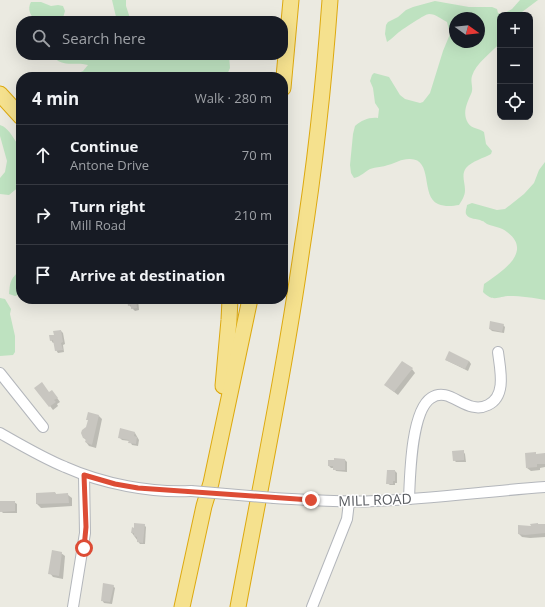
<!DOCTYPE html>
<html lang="en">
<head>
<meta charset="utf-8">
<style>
	:root { --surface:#171b24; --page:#242831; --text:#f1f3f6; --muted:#9ea1a6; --line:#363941 }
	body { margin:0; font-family:"Open Sans",sans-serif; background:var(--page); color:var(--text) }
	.controls { position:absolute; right:12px; top:12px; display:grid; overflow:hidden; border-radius:8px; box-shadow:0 4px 16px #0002 }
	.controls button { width:36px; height:36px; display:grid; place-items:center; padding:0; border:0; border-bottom:1px solid var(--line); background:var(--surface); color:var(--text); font:20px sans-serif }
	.compass { position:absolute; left:449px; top:12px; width:36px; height:36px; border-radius:50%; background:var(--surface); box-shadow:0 4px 16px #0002; rotate:105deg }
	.stop { position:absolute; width:12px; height:12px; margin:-9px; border:3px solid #dd4c35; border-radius:50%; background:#fff }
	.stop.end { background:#dd4c35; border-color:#fff; box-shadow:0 1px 4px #0008 }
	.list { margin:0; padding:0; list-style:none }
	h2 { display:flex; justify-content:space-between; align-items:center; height:52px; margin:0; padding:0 16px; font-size:17px }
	h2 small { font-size:13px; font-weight:400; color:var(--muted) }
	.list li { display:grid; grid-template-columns:26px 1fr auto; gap:12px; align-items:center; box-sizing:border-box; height:60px; padding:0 16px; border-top:1px solid var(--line) }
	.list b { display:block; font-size:15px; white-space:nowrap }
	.list p { margin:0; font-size:13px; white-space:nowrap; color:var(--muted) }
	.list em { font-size:13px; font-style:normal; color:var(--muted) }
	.icon { flex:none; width:22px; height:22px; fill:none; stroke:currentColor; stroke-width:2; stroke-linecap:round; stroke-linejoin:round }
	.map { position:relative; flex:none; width:545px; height:607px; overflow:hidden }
	.search { position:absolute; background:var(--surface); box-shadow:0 4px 16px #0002; left:16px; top:16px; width:272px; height:44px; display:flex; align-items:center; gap:10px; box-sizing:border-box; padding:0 14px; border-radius:16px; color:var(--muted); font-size:15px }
	.panel { position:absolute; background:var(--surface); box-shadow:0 4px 16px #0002; left:16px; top:72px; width:272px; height:232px; border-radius:16px }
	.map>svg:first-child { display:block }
</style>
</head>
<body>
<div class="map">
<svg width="545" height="607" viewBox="0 0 545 607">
	<rect width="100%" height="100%" fill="#ebeae1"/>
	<g fill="#bee2c0" fill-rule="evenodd">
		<polygon points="112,0 126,0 126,6 130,18 150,19 150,21 117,21"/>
		<path d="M520,0H538L518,15H500V43C491,53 476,63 472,76C470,82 474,88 471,94C467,103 462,113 468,123C472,129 479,128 484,132L486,144L492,151L491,154C484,158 472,161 466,168C461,175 465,182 465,190C465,196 462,200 459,205C453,206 445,207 438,204C420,196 434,158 409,159C401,159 396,163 388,165C383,167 376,167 370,169C364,172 362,176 354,178L351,173L350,165L353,134L355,126C362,120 369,117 378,118L379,109L375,103L373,88L370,81L372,75L374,73L389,77L400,95L405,99L420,103L423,102L430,93L443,51L450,34L447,22C441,19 436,14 429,14C425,14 405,28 399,32C395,35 392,39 387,42L385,34L386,25L388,22L398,17L406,10L413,7L435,1L469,7H492L497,9L498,13L503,14L512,9ZM455,18H479V42H455Z"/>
		<path d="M31,2H41L51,6L58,5L63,6L65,11L62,21H37C30,16 27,9 31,2Z"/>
		<path d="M52,55H209L211,57L217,55H229L230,68L226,77H68L83,71L88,65C75,61 62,69 52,55Z"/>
		<path d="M0,125C10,128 14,141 21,148V185L9,195L0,194V178L5,172L7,161L0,136Z"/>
		<path d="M545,162V300C535,298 520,296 510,296C498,296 494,303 483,292L484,284C500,273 534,252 507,232C501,227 494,227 487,224C485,223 484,221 482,221C477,218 469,220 466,214C465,211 467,207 467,205L472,203L497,210L505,209L524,194L534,183L539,170Z"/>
		<path d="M21,269V294L15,296L9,294C10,280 11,279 21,269Z"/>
		<polygon points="0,298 5,299 11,309 10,314 15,336 15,352 13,355 0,356"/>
	</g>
	<g fill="#0003">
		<polygon points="128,299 138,299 139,310 135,311 129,305"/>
		<polygon points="503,325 505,327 504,333 492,331 490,329"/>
		<polygon points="61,331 63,333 65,344 63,345 64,352 58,353 56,350 55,342 53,343 51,340"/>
		<polygon points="446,360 469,361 471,364 468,371"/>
		<polygon points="412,369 415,373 398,395 389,388"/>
		<polygon points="50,393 55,395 60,402 57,404 58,406 53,410 50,406"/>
		<polygon points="99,416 102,419 96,448 89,446 86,442 86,440 84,438 89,421 87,419"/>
		<polygon points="135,433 139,440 138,446 132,445 130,441 122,440 120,438"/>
		<polygon points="463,451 465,454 466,462 456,462 454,460"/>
		<polygon points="545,454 545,467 540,468 540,470 531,471 527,468"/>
		<polygon points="335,459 345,460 347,462 347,472 336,471 334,468 331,468 329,466"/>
		<polygon points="395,471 397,473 397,483 395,483 395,485 390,485 387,483"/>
		<polygon points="55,493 57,495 68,495 72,498 72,506 41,508 37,504 37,494"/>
		<polygon points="14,502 17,504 17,513 3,513 1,511"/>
		<polygon points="144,525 146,527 145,544 140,544 132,533"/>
		<polygon points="545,525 545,537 530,538 522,537 519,534"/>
		<polygon points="61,553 65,556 63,579 53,577 50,573"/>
		<polygon points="113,586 115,588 112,604 104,603 102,600"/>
	</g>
	<g fill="#c8c6c0">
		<polygon points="127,299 136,299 137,308 131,309 131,305 128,306"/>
		<polygon points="490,321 504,324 502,332 489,329"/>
		<polygon points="61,330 63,342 61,343 63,350 55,351 53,340 50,341 49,335 54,335 53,331"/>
		<polygon points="449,351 469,361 465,369 445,360"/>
		<polygon points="402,361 413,368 394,392 384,385"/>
		<polygon points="42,382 49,392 52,390 58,398 54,400 56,402 49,407 34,388"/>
		<polygon points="88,412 99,415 92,445 85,442 86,439 83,438 81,433 82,430 86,427 88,420 86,420"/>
		<polygon points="120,428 135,432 134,436 137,437 136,444 128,443 129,440 118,438"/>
		<polygon points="464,450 464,460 453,461 452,451"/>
		<polygon points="536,452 536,454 545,453 545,464 537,464 537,467 526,468 525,453"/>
		<polygon points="334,458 345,459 345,470 333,470 333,466 328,466 328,460 334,460"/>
		<polygon points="387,470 395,470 395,481 393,481 393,484 386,484"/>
		<polygon points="55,492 56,494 68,493 69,503 36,504 36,493"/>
		<polygon points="0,501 15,501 15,511 0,512"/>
		<polygon points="134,523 145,524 143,543 137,542 137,537 134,536 134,533 131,533 132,527 134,528"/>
		<polygon points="538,523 538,524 545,524 545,533 525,535 518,534 518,525 531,526 530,524"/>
		<polygon points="52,550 62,552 59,576 48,574"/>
		<polygon points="103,583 114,585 110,602 101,601"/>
	</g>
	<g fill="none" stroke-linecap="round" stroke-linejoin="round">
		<defs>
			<g id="minor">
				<polyline points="0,373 43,427"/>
				<path d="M0,433C21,445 43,458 65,467C103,484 151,493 191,491"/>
				<path d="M274,498C308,500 341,503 375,501C432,499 488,491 545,487"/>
				<path d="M409,499C410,476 411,411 431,398C450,385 466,416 488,405C507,396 500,369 498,352"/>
				<polyline points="73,607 85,533 84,475"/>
				<polyline points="312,607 347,519 349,502"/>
			</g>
			<g id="highway">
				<polyline points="283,88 291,0"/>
				<polyline points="0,94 21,117"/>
				<polyline points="223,386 229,320 230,299"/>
				<polyline points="182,607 204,506 211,483 250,299"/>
				<path d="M238,607C260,488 285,368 302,248C315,166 324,83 330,0"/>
			</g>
		</defs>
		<use href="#minor" stroke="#b3b6bb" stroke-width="12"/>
		<use href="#highway" stroke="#dda90f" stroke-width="17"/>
		<use href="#minor" stroke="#fff" stroke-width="10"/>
		<use href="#highway" stroke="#f5e18e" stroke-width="15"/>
		<defs>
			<polyline id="minor-bridge" points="191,491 274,498"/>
		</defs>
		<use href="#minor-bridge" stroke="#b3b6bb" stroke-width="12" stroke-linecap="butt"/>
		<use href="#minor-bridge" stroke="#fff" stroke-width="10"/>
	</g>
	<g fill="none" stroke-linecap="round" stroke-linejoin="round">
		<polyline stroke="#dd4c35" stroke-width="5" points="84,548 86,527 84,475 115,484 138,488 311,500"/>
	</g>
	<g text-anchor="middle" stroke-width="3" stroke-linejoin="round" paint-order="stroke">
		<g font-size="14" fill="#595c61" stroke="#fff">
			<text transform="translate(375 500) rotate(-2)" y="5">MILL ROAD</text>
		</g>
	</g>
</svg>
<div class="controls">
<button>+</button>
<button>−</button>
<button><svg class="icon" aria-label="locate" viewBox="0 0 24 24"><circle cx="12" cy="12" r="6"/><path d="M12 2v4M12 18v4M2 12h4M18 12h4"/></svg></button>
</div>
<svg class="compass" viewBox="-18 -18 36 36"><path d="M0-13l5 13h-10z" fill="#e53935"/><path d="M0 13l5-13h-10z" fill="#9ea1a6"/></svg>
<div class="stop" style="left:84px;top:548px"></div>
<div class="stop end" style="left:311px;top:500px"></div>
<div class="search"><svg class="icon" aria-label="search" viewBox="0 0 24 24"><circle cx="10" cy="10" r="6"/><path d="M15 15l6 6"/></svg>Search here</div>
<section class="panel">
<h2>4 min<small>Walk · 280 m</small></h2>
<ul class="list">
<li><svg class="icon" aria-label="ahead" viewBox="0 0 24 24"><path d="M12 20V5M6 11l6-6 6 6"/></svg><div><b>Continue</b><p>Antone Drive</p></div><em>70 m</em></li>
<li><svg class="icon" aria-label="right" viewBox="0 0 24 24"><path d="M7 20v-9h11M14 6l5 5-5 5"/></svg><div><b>Turn right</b><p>Mill Road</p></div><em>210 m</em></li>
<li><svg class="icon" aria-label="arrive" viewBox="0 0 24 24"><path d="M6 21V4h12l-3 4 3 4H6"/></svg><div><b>Arrive at destination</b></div></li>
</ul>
</section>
</div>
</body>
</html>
